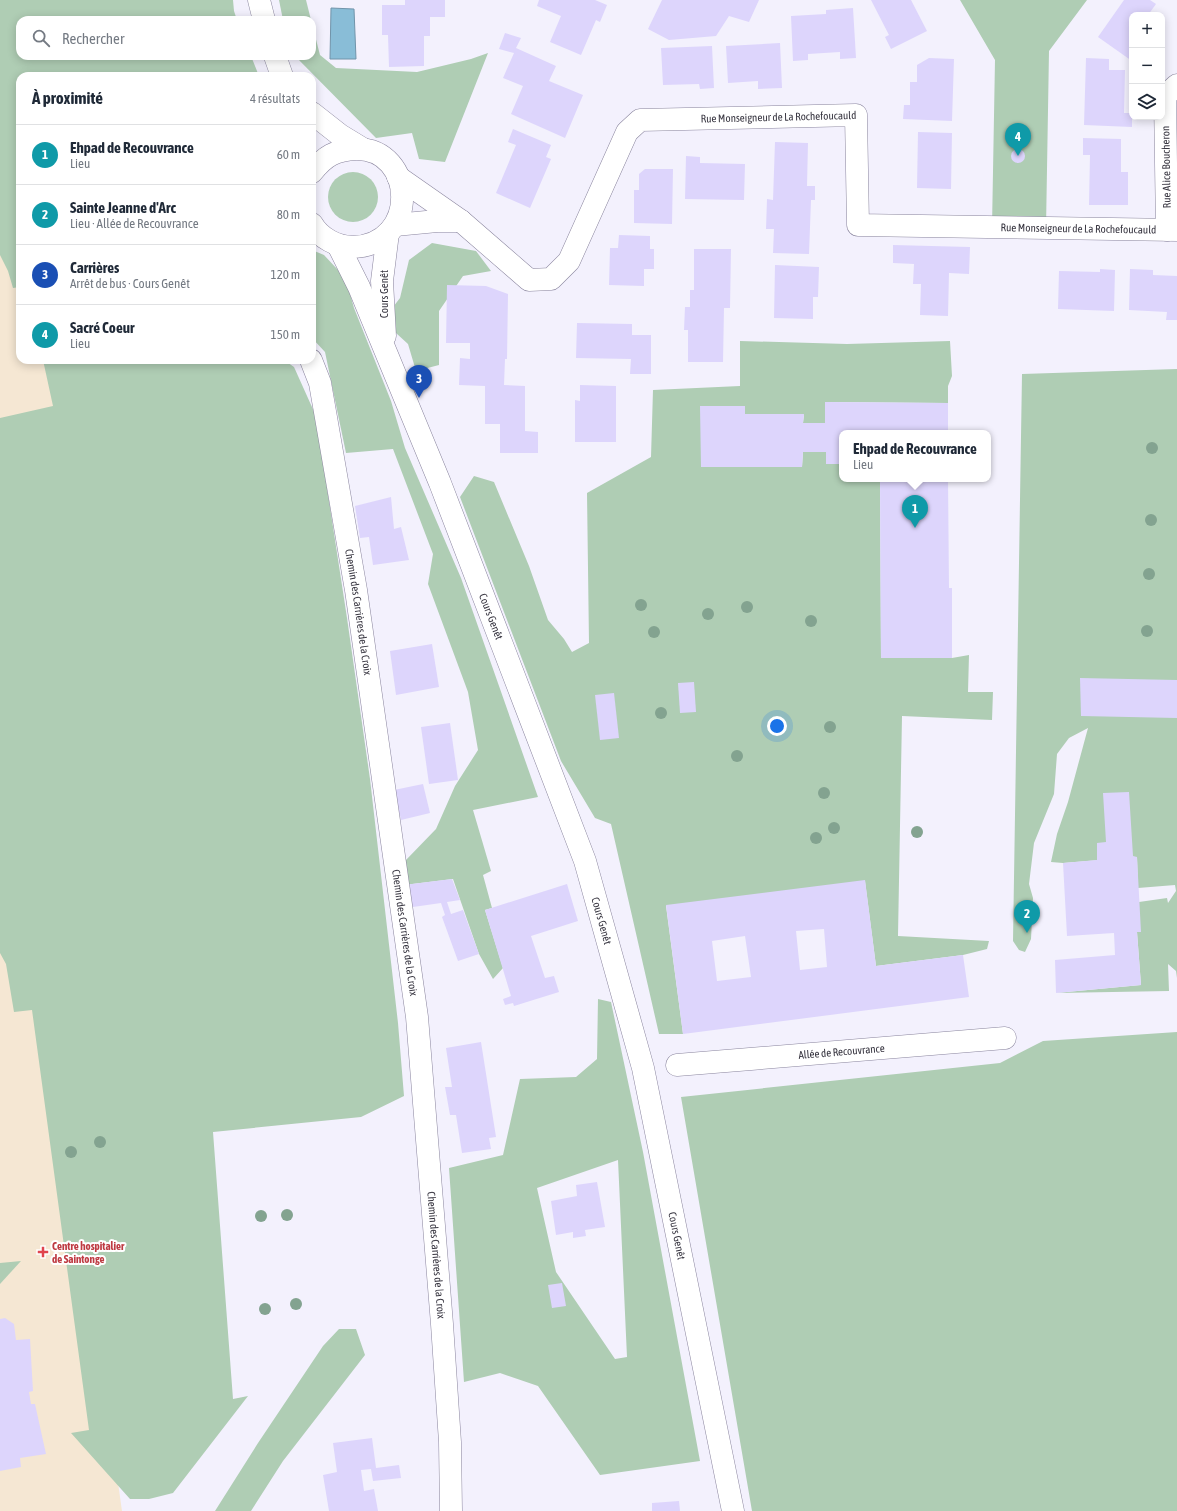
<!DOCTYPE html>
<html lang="fr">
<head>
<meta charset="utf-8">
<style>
	:root { --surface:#fff; --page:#f2f2f3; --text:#1f2937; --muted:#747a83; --line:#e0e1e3; --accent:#67612e }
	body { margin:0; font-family:"Asap Condensed",sans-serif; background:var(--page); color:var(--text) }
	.controls { position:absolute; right:12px; top:12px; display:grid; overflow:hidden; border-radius:8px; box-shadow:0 2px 10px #0003 }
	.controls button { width:36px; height:36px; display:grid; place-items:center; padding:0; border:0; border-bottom:1px solid var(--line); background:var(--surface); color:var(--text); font:20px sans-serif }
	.you { position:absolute; left:777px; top:726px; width:14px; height:14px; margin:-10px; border:3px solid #fff; border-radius:50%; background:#1a73e8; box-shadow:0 0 0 6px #1a73e833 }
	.badge { display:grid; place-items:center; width:26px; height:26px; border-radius:50%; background:var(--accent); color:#fff; font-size:13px; font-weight:700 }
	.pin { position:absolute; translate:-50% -33px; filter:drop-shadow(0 1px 2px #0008) }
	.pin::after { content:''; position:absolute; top:21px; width:14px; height:12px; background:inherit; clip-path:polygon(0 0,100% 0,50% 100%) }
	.popup { position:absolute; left:839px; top:430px; width:152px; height:52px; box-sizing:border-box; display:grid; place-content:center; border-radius:8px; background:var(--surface); filter:drop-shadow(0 1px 3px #0005); font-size:13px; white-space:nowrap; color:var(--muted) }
	.popup b { font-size:15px; color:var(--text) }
	.popup::after { content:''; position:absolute; left:50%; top:100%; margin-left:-8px; border:8px solid transparent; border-top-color:var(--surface) }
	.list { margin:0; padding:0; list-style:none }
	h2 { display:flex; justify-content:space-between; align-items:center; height:52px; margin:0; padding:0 16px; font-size:17px }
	h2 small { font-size:13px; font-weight:400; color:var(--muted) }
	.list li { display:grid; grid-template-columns:26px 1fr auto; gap:12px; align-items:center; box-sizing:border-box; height:60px; padding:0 16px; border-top:1px solid var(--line) }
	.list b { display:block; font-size:15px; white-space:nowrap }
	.list p { margin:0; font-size:13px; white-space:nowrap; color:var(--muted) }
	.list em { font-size:13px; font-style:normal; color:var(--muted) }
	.icon { flex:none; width:22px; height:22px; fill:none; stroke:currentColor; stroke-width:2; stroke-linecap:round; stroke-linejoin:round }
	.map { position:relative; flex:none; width:1177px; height:1511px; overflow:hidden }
	.search { position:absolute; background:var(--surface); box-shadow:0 2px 10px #0003; left:16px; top:16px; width:300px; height:44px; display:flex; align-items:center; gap:10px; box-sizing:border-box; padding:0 14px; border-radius:12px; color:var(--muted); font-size:15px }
	.panel { position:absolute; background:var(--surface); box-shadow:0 2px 10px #0003; left:16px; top:72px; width:300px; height:292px; border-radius:12px }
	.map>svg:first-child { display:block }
</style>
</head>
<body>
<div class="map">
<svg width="1177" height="1511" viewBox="0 0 1177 1511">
	<rect width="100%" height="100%" fill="#f3f1fd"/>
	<g fill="#f5e7d3">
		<polygon points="0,225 20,246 20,360 56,360 75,428 0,470"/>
		<polygon points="0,899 49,993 122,1511 0,1511"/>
	</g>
	<g fill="#afcdb4" fill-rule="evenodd">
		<polygon points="0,0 233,0 234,11 237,20 20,20 20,56 251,56 259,76 20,76 20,287 13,288 8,271 0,255"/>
		<polygon points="279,0 306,0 311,20 283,20"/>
		<polygon points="960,0 1087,0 1049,51 1046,228 992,227 995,60"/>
		<polygon points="312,24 320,55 336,68 417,72 471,59 488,53 445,162 419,159 412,133 376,138 295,56 312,56"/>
		<circle cx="353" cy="197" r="25"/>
		<polygon points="432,243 476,251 491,271 463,276 439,311 439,365 416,371 408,344 396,333 390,311 400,298 409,260"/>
		<polygon points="312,250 324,255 338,270 349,290 354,308 391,401 405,448 461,578 538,797 473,810 491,871 483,875 492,908 485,910 503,968 493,979 479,954 453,879 404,885 405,861 436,829 455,786 478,750 468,692 428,584 433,554 393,449 346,453 325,352 312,338"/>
		<polygon points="740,341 847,344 950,341 952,376 948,386 948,403 825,402 825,423 803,423 804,415 701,467 802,467 803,452 826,452 826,464 842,464 842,479 880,479 881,658 952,658 969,655 968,692 993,692 992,720 902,716 898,936 989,941 987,949 963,955 876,966 865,881 666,906 683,1034 659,1034 611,824 595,818 561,761 460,497 474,476 494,482 529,566 548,620 564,639 572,652 589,643 587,493 651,457 653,390 740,386"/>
		<polygon points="43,360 284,360 294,367 316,416 347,618 370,779 398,1023 404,1096 361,1117 213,1132 233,1399 248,1396 173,1493 149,1499 130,1499 71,1433 89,1430 32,1010 14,1012 6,964 0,953 0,418 53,406"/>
		<polygon points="1177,369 1177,978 1176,971 1168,964 1169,991 1056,993 1141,985 1137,932 1139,902 1167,898 1168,903 1176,891 1175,885 1138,888 1137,857 1063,863 1051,862 1057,834 1068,802 1088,728 1069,738 1057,754 1054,794 1034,843 1029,884 1033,898 1031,939 1025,952 1019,950 1013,941 1022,374"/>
		<path d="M598,999L611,1002L643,1152L700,1461L600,1475L538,1386L500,1373L464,1382L449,1168L503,1155L520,1079L576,1077L597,1059ZM618,1160L627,1357L615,1359L556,1272L537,1188Z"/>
		<polygon points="1177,1032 1177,1511 752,1511 681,1097 1000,1063 1043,1041"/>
		<polygon points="21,1261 0,1284 0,1263"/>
		<polygon points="339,1329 356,1329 365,1355 283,1461 251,1511 215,1511 258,1443 323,1346"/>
	</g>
	<polygon fill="#89bdd7" stroke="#7194aa" points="331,8 354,9 356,59 330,59"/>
	<g fill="#ddd5fc" fill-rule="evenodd">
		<polygon points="405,0 445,0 445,17 430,17 430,36 424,36 424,66 389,67 388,35 382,35 382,5 405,5"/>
		<polygon points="539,0 595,0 607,5 600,22 596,20 581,55 550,42 561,16 537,6"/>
		<polygon points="662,0 759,0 749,22 729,16 716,36 669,40 648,29"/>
		<polygon points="871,0 911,0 927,31 891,49 885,37 889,35"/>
		<polygon points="1124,0 1150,0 1156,4 1148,15 1132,15 1132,61 1098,37"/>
		<polygon points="853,8 856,58 840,59 840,52 808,54 808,60 793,61 791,16 826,14 826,10"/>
		<polygon points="505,33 521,38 516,48 556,66 549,81 583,95 565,138 511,114 523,86 503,78 514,53 499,49"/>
		<polygon points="780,43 782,88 758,89 758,81 728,83 726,46"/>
		<polygon points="712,46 714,88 700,89 699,84 663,85 661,48"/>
		<polygon points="929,58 954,59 952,121 903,119 904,105 910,105 910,82 917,82 917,65"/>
		<polygon points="1086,58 1109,59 1109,70 1125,70 1124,113 1132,113 1132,127 1084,125"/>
		<polygon points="513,129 551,145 546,157 551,159 530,208 496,193 516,145 508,142"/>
		<polygon points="918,132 952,133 951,189 917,188"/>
		<polygon points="1083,138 1121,139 1121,172 1128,172 1128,205 1089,205 1090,155 1083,155"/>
		<polygon points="775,142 808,143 807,186 815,186 815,200 811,200 809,254 773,253 774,229 766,229 767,199 773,200"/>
		<circle cx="1018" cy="156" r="7"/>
		<polygon points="686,156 700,157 700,163 745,164 744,200 685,199"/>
		<polygon points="645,169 673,169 672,224 634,223 634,190 639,190 639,174"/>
		<polygon points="619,235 650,236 650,249 654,249 654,269 644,269 644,286 609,285 610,248 618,248"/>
		<polygon points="893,245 970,247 969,274 949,273 948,316 920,315 921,284 913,284 914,264 893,263"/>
		<polygon points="694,249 731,249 730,308 724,308 723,362 688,362 688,330 684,330 685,307 690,307 690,290 694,290"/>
		<polygon points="775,265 819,267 818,297 813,297 813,319 774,318"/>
		<polygon points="1100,269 1115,270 1114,311 1058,309 1059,271 1100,272"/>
		<polygon points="1130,269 1153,270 1153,275 1177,276 1177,320 1166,320 1167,312 1129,310"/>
		<polygon points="447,285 486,286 508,294 507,359 505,359 504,385 525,386 525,431 538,432 538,453 500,453 500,424 485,424 485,386 459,385 460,358 470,359 470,343 446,343"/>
		<polygon points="577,323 632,324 632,335 651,335 651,374 630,374 631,359 576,358"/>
		<polygon points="580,385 616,386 616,442 575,442 575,400 580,401"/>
		<polygon points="825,402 948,403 948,433 842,433 842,464 826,464 826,452 803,452 802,467 701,467 700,406 745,406 745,414 804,414 803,423 825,423"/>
		<polygon points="880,479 948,479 949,588 952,588 952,658 881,658"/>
		<polygon points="391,497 394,529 401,527 409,560 373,565 369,537 360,538 355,506"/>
		<polygon points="432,644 439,687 396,695 390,651"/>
		<polygon points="1080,678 1177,680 1177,718 1081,716"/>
		<polygon points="694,682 696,712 680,713 678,683"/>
		<polygon points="614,693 619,738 600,740 595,695"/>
		<polygon points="450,723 458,780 429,784 421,727"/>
		<polygon points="423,784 430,813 401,820 394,790"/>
		<polygon points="1129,792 1133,856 1137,857 1141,932 1137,932 1141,985 1056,993 1055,960 1115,955 1114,933 1067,936 1063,863 1097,860 1097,843 1106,842 1103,793"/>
		<polygon points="452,879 460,900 447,902 451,914 463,910 479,954 458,961 442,917 445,915 441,903 406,908 404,885"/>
		<path d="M865,880L876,966L963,955L969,997L683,1034L666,905ZM824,929L827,967L800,970L796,931ZM745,936L751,977L717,981L712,941Z"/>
		<polygon points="567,884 578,921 531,936 545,978 554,976 559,992 514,1006 513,1003 505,1005 503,999 511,996 485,910"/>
		<polygon points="481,1042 496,1137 489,1138 491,1149 462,1153 456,1115 450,1115 445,1087 452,1087 446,1048"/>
		<polygon points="597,1182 605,1227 585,1230 586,1236 573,1238 573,1232 556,1235 551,1201 577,1196 576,1185"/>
		<polygon points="562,1283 566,1306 552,1308 548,1285"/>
		<polygon points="5,1318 14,1324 16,1340 30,1339 33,1391 29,1392 31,1404 35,1404 46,1454 20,1458 21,1467 0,1471 0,1319"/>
		<polygon points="372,1438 376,1468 399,1465 401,1478 373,1481 371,1469 361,1470 364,1491 374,1489 378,1511 329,1511 323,1475 337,1472 333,1443"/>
		<polygon points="679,1501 680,1511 652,1511 652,1503"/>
	</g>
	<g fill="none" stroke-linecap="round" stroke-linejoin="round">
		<defs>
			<g id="street">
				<path id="s1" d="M398,177L461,221L529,280L551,279L569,261L627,132L640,120L856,115L858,225L1177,230"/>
				<polyline points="395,225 437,221 461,221"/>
				<polyline points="1167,230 1165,96 1177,85"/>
				<path id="s2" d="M311,360L320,383L356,590L417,1017L442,1324L450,1442L451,1511"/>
				<path id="s3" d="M677,1065L1005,1038"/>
			</g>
			<g id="secondary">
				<polyline points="259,0 264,20"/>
				<polyline points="275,56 282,76"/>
				<polyline points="312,113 340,135 363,149"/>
				<path d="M312,172C325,156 335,150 356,149C416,148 420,245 353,247C337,247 320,238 312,224"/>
				<path id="s4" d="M338,245L359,287L440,483L585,861L643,1068L733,1511"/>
				<polyline points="385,336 382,281 388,233"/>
			</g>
		</defs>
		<use href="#street" stroke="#8a859e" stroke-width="23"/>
		<use href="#secondary" stroke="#8a859e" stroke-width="23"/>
		<use href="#street" stroke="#fff" stroke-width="22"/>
		<use href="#secondary" stroke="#fff" stroke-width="22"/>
	</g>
	<g fill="#83a390">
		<circle cx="1152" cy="448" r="6"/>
		<circle cx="1151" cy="520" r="6"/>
		<circle cx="1149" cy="574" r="6"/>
		<circle cx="641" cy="605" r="6"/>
		<circle cx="747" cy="607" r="6"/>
		<circle cx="708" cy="614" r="6"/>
		<circle cx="811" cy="621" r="6"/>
		<circle cx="1147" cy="631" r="6"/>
		<circle cx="654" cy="632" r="6"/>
		<circle cx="661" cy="713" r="6"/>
		<circle cx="830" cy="727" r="6"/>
		<circle cx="737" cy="756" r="6"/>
		<circle cx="824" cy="793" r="6"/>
		<circle cx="834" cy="828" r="6"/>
		<circle cx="917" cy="832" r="6"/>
		<circle cx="816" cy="838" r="6"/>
		<circle cx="100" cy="1142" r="6"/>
		<circle cx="71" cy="1152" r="6"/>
		<circle cx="287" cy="1215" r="6"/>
		<circle cx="261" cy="1216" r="6"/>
		<circle cx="296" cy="1304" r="6"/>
		<circle cx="265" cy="1309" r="6"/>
	</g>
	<path fill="#e0444e" stroke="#fff" stroke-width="1.5" d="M41 1246h4v4h4v4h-4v4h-4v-4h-4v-4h4z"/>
	<g text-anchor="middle" stroke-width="4" stroke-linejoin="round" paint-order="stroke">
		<g font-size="11" fill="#383641" stroke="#fff">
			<text dy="4" stroke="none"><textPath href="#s1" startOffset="512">Rue Monseigneur de La Rochefoucauld</textPath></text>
			<text transform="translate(1166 167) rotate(-91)" y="4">Rue Alice Boucheron</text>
			<text dy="4" stroke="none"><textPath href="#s1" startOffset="920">Rue Monseigneur de La Rochefoucauld</textPath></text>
			<text transform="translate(384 294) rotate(-90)" y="4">Cours Genêt</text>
			<text dy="4" stroke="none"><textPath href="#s2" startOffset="257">Chemin des Carrières de la Croix</textPath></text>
			<text dy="4" stroke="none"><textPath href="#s4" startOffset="402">Cours Genêt</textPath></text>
			<text dy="4" stroke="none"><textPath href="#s4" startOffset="726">Cours Genêt</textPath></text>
			<text dy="4" stroke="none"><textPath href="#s2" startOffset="581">Chemin des Carrières de la Croix</textPath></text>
			<text dy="4" stroke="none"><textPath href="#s3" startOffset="165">Allée de Recouvrance</textPath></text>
			<text dy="4" stroke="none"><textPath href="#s4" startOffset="1050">Cours Genêt</textPath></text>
			<text dy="4" stroke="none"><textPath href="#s2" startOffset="905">Chemin des Carrières de la Croix</textPath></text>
		</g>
		<g font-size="11" font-weight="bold" fill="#be3a42" stroke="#fff" text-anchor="start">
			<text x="52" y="1250">Centre hospitalier<tspan x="52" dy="13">de Saintonge</tspan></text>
		</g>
	</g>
</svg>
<div class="controls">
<button>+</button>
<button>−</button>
<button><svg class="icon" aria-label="layers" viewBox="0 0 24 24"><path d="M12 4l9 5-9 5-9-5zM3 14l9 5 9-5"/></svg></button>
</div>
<div class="you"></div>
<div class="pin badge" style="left:915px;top:528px;background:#0f9aa8">1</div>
<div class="popup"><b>Ehpad de Recouvrance</b>Lieu</div>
<div class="pin badge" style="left:1027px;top:933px;background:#0f9aa8">2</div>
<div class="pin badge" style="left:419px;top:398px;background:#1a4fb4">3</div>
<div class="pin badge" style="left:1018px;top:156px;background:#0f9aa8">4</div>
<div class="search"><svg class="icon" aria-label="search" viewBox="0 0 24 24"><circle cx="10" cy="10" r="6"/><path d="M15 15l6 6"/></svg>Rechercher</div>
<section class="panel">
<h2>À proximité<small>4 résultats</small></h2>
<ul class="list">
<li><span class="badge" style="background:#0f9aa8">1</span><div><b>Ehpad de Recouvrance</b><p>Lieu</p></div><em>60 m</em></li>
<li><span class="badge" style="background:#0f9aa8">2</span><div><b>Sainte Jeanne d'Arc</b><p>Lieu · Allée de Recouvrance</p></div><em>80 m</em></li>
<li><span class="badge" style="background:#1a4fb4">3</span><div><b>Carrières</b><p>Arrêt de bus · Cours Genêt</p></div><em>120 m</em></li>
<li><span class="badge" style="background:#0f9aa8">4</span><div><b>Sacré Coeur</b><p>Lieu</p></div><em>150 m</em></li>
</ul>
</section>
</div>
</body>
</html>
